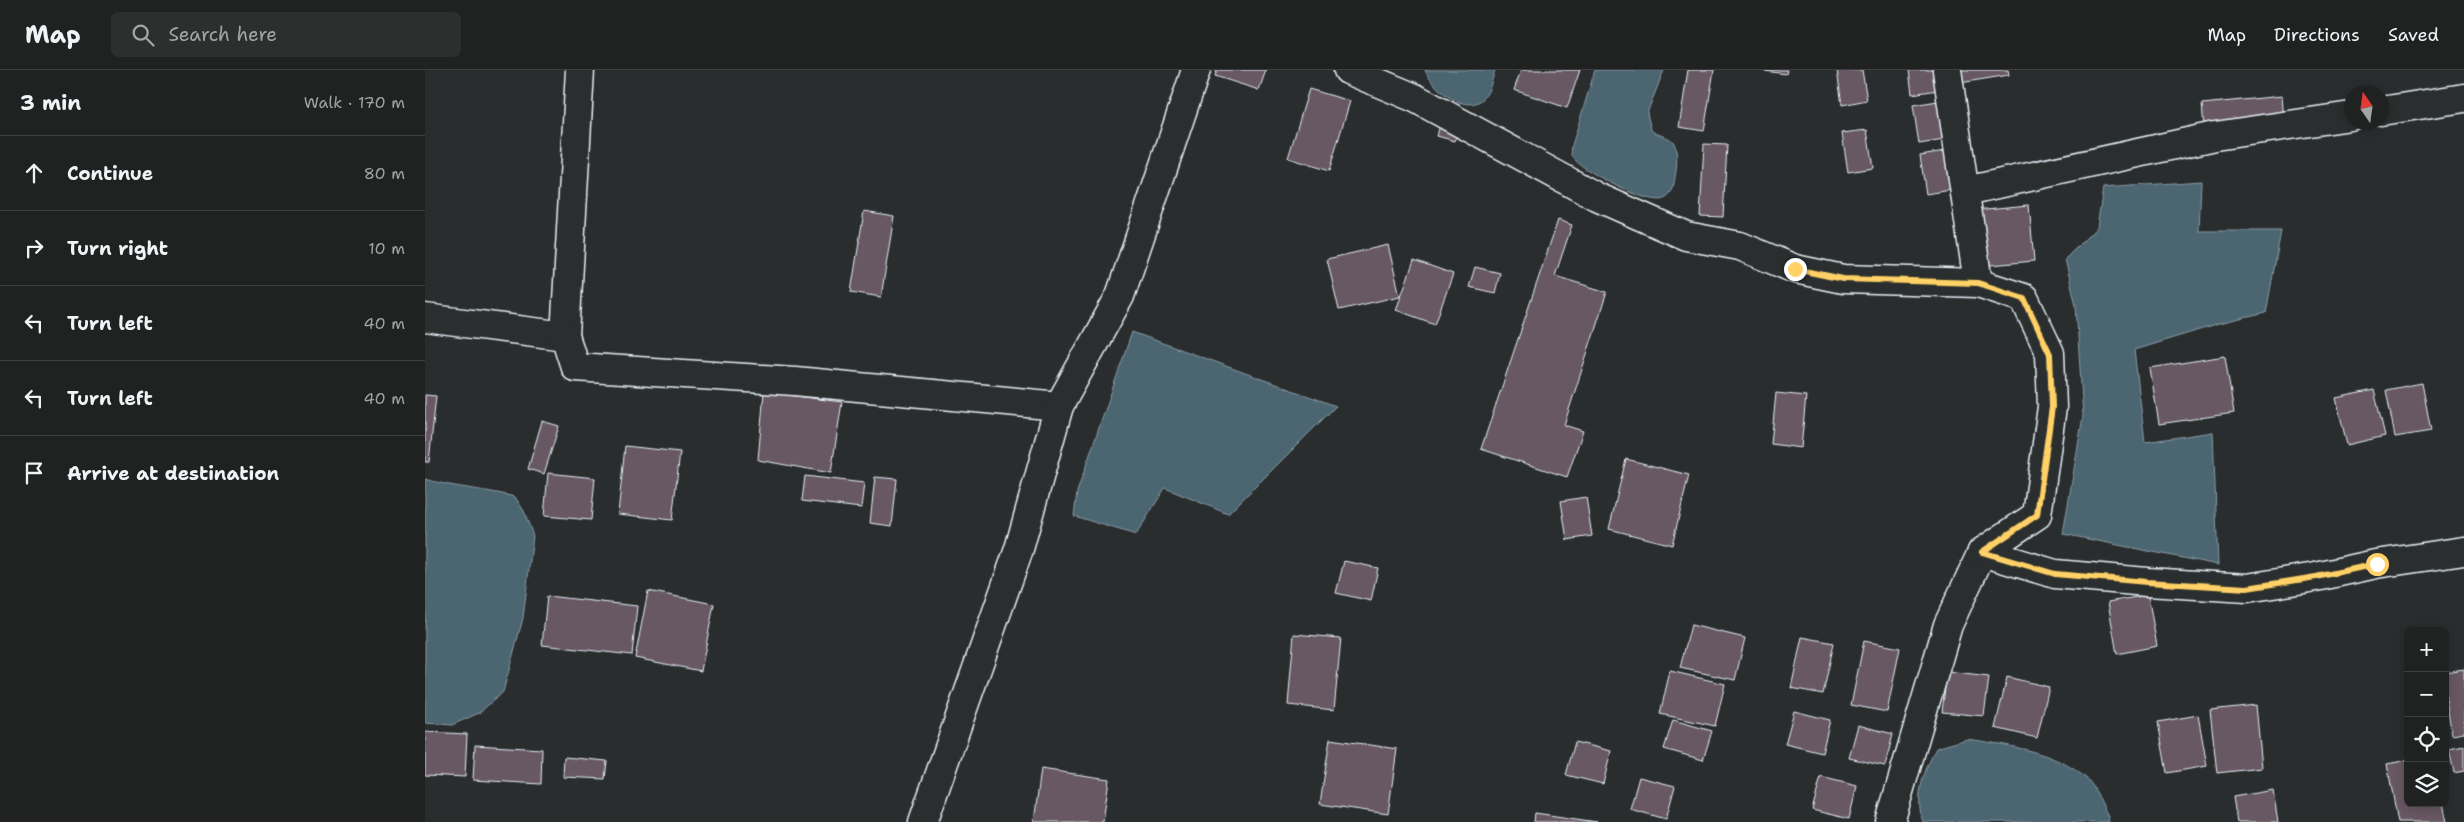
<!DOCTYPE html>
<html lang="en">
<head>
<meta charset="utf-8">
<style>
	:root { --surface:#202222; --page:#2d2f2f; --text:#f1f3f6; --muted:#a2a4a5; --line:#3d3f40 }
	body { margin:0; font-family:"Shantell Sans",sans-serif; background:var(--page); color:var(--text) }
	.controls { position:absolute; right:15px; bottom:15px; display:grid; overflow:hidden; border-radius:8px; box-shadow:0 2px 12px #0003 }
	.controls button { width:45px; height:45px; display:grid; place-items:center; padding:0; border:0; border-bottom:1px solid var(--line); background:var(--surface); color:var(--text); font:25px sans-serif }
	.compass { position:absolute; left:1919px; top:15px; width:45px; height:45px; border-radius:50%; background:var(--surface); box-shadow:0 2px 12px #0003; rotate:347deg }
	.stop { position:absolute; width:15px; height:15px; margin:-11px; border:4px solid #ffd166; border-radius:50%; background:#fff }
	.stop.end { background:#ffd166; border-color:#fff; box-shadow:0 1px 5px #0008 }
	.list { margin:0; padding:0; list-style:none }
	h2 { display:flex; justify-content:space-between; align-items:center; height:65px; margin:0; padding:0 20px; font-size:21px }
	h2 small { font-size:16px; font-weight:400; color:var(--muted) }
	.list li { display:grid; grid-template-columns:32px 1fr auto; gap:15px; align-items:center; box-sizing:border-box; height:75px; padding:0 20px; border-top:1px solid var(--line) }
	.list b { display:block; font-size:19px; white-space:nowrap }
	.list em { font-size:16px; font-style:normal; color:var(--muted) }
	.icon { flex:none; width:28px; height:28px; fill:none; stroke:currentColor; stroke-width:2; stroke-linecap:round; stroke-linejoin:round }
	.map { position:relative; flex:none; width:2039px; height:752px; overflow:hidden }
	header { display:flex; align-items:center; gap:30px; box-sizing:border-box; height:70px; padding:0 25px; background:var(--surface); border-bottom:1px solid var(--line) }
	header strong { font-size:24px }
	nav { display:flex; gap:28px; margin-inline-start:auto; font-size:18px }
	.search { width:350px; height:45px; background:var(--page); display:flex; align-items:center; gap:12px; box-sizing:border-box; padding:0 18px; border-radius:8px; color:var(--muted); font-size:19px }
	main { display:flex }
	aside { flex:1; background:var(--surface) }
	.map>svg:first-child { display:block }
</style>
</head>
<body>
<header>
<strong>Map</strong>
<div class="search"><svg class="icon" aria-label="search" viewBox="0 0 24 24"><circle cx="10" cy="10" r="6"/><path d="M15 15l6 6"/></svg>Search here</div>
<nav><a>Map</a><a>Directions</a><a>Saved</a></nav>
</header>
<main>
<aside>
<h2>3 min<small>Walk · 170 m</small></h2>
<ul class="list">
<li><svg class="icon" aria-label="ahead" viewBox="0 0 24 24"><path d="M12 20V5M6 11l6-6 6 6"/></svg><div><b>Continue</b></div><em>80 m</em></li>
<li><svg class="icon" aria-label="right" viewBox="0 0 24 24"><path d="M7 20v-9h11M14 6l5 5-5 5"/></svg><div><b>Turn right</b></div><em>10 m</em></li>
<li><svg class="icon" aria-label="left" viewBox="0 0 24 24"><path d="M17 20v-9H6M10 6l-5 5 5 5"/></svg><div><b>Turn left</b></div><em>40 m</em></li>
<li><svg class="icon" aria-label="left" viewBox="0 0 24 24"><path d="M17 20v-9H6M10 6l-5 5 5 5"/></svg><div><b>Turn left</b></div><em>40 m</em></li>
<li><svg class="icon" aria-label="arrive" viewBox="0 0 24 24"><path d="M6 21V4h12l-3 4 3 4H6"/></svg><div><b>Arrive at destination</b></div></li>
</ul>
</aside>
<div class="map">
<svg width="2039" height="752" viewBox="0 0 2039 752">
	<rect width="100%" height="100%" fill="#2a2d2e"/>
	<filter id="ink" filterUnits="userSpaceOnUse"><feTurbulence type="fractalNoise" baseFrequency=".02" numOctaves="2"/><feDisplacementMap in="SourceGraphic" scale="10" xChannelSelector="R" yChannelSelector="G"/><feConvolveMatrix kernelMatrix="1 2 1 2 8 2 1 2 1" color-interpolation-filters="sRGB"/></filter>
	<g filter="url(#ink)">
		<g fill="#4c6571" stroke="#8a9da7">
			<path d="M1000,0H1070C1067,9 1064,26 1055,31C1036,43 1006,16 1000,0Z"/>
			<path d="M1170,0H1239L1222,43L1226,60C1232,66 1244,65 1249,73C1253,82 1252,98 1250,107C1249,116 1248,125 1239,129C1224,136 1161,102 1150,90C1145,84 1146,79 1148,72Z"/>
			<polygon points="1776,111 1774,161 1856,161 1841,243 1794,254 1709,280 1720,372 1788,362 1793,495 1638,464 1658,346 1651,235 1640,189 1672,157 1678,118"/>
			<polygon points="707,262 911,336 803,444 740,418 711,465 649,446 652,422"/>
			<path d="M0,409C29,418 60,419 90,427L99,441L108,466L98,548L78,622L54,643L27,655L0,653Z"/>
			<path d="M1542,669C1582,675 1630,681 1662,709C1671,718 1677,735 1683,746L1684,752H1498C1489,725 1499,702 1511,678Z"/>
		</g>
		<g fill="#685964" stroke="#e8f1f8">
			<polygon points="792,0 841,0 834,20 790,6"/>
			<polygon points="1096,0 1155,0 1142,38 1089,20"/>
			<polygon points="1263,0 1289,0 1279,61 1254,57"/>
			<polygon points="1333,0 1362,0 1361,4"/>
			<polygon points="1412,0 1437,0 1442,30 1417,35"/>
			<polygon points="1484,0 1509,0 1513,20 1487,24"/>
			<polygon points="1533,0 1583,0 1584,5 1535,13"/>
			<polygon points="884,19 925,31 904,101 863,88"/>
			<polygon points="1857,26 1860,63 1780,71 1777,34"/>
			<polygon points="1513,31 1519,70 1494,74 1488,35"/>
			<polygon points="1018,44 1036,50 1030,71 1012,66"/>
			<polygon points="1442,60 1448,98 1423,102 1417,63"/>
			<polygon points="1279,74 1302,75 1298,147 1275,146"/>
			<polygon points="1520,81 1526,120 1501,124 1495,85"/>
			<polygon points="1604,135 1609,191 1555,196 1550,140"/>
			<polygon points="439,141 469,146 456,227 426,222"/>
			<polygon points="1133,150 1147,155 1130,206 1182,222 1139,355 1158,361 1142,407 1056,379"/>
			<polygon points="963,175 975,226 914,240 902,189"/>
			<polygon points="989,190 1028,204 1010,254 971,240"/>
			<polygon points="1050,197 1075,203 1070,223 1044,217"/>
			<polygon points="1800,286 1809,343 1734,354 1725,298"/>
			<polygon points="1997,313 2006,361 1970,367 1961,320"/>
			<polygon points="1949,320 1960,366 1922,375 1911,328"/>
			<polygon points="339,322 417,332 406,403 333,390"/>
			<polygon points="1351,323 1381,326 1376,378 1346,374"/>
			<polygon points="0,325 11,326 4,392 0,392"/>
			<polygon points="117,351 134,356 119,404 103,399"/>
			<polygon points="200,376 255,382 247,450 193,444"/>
			<polygon points="1201,389 1264,405 1247,475 1184,459"/>
			<polygon points="123,403 170,408 166,450 119,446"/>
			<polygon points="380,406 439,413 436,438 377,431"/>
			<polygon points="450,407 472,409 467,456 445,453"/>
			<polygon points="1161,427 1167,466 1142,470 1136,431"/>
			<polygon points="919,491 953,498 946,531 911,523"/>
			<polygon points="223,521 289,534 276,601 210,588"/>
			<polygon points="1723,525 1732,576 1692,584 1683,532"/>
			<polygon points="122,526 212,536 207,585 117,575"/>
			<polygon points="1266,555 1320,568 1310,610 1255,598"/>
			<polygon points="869,564 916,568 909,640 863,635"/>
			<polygon points="1377,567 1409,573 1398,624 1366,618"/>
			<polygon points="1439,571 1475,578 1462,642 1426,635"/>
			<polygon points="2039,599 2039,663 2027,665 2020,623 2020,602"/>
			<polygon points="1245,601 1300,614 1290,656 1235,644"/>
			<polygon points="1522,602 1564,607 1559,646 1517,642"/>
			<polygon points="1582,607 1624,617 1612,668 1570,658"/>
			<polygon points="1831,635 1837,698 1792,703 1785,640"/>
			<polygon points="1369,641 1405,650 1397,683 1360,674"/>
			<polygon points="1773,645 1782,696 1742,703 1733,652"/>
			<polygon points="1248,650 1287,661 1278,690 1239,679"/>
			<polygon points="1433,655 1468,664 1460,696 1424,688"/>
			<polygon points="0,662 42,664 40,707 0,705"/>
			<polygon points="905,669 972,679 963,744 895,734"/>
			<polygon points="1150,672 1186,681 1178,714 1141,705"/>
			<polygon points="50,675 117,679 116,714 48,710"/>
			<polygon points="2039,676 2039,701 2029,703 2024,679"/>
			<polygon points="139,687 182,691 180,709 138,707"/>
			<polygon points="1983,690 1983,733 2018,733 2022,752 1973,752 1962,694"/>
			<polygon points="616,699 684,709 678,752 609,752"/>
			<polygon points="1214,707 1250,716 1241,749 1205,739"/>
			<polygon points="1396,707 1432,716 1424,749 1387,740"/>
			<polygon points="1848,720 1853,752 1812,752 1808,727"/>
			<polygon points="1110,743 1172,752 1109,752"/>
		</g>
		<g fill="none" stroke-linecap="round" stroke-linejoin="round">
			<defs>
				<g id="street">
					<polyline points="923,0 990,28 1172,127 1261,166 1315,176 1370,199 1418,209 1553,213 1599,228 1625,283 1627,337 1612,445 1557,482 1523,555 1465,752"/>
					<polyline points="1522,0 1553,213"/>
					<polyline points="1956,41 2039,28"/>
					<polyline points="1541,121 1790,66 1926,46"/>
					<polyline points="0,248 140,266 155,0"/>
					<polyline points="140,266 150,297 370,311 634,336"/>
					<polyline points="1557,482 1630,504 1722,512 1822,518 1891,507 1951,494 2039,481"/>
					<polyline points="498,752 594,479 634,336 695,226 771,0"/>
				</g>
			</defs>
			<use href="#street" stroke="#e8f1f8" stroke-width="31"/>
			<use href="#street" stroke="#2a2d2e" stroke-width="28"/>
		</g>
	</g>
	<g fill="none" stroke-linecap="round" stroke-linejoin="round" filter="url(#ink)">
		<polyline stroke="#ffd166" stroke-width="6" points="1370,199 1418,209 1553,213 1599,228 1625,284 1627,337 1612,445 1557,482 1630,504 1722,512 1822,518 1891,507 1952,494"/>
	</g>
</svg>
<div class="controls">
<button>+</button>
<button>−</button>
<button><svg class="icon" aria-label="locate" viewBox="0 0 24 24"><circle cx="12" cy="12" r="6"/><path d="M12 2v4M12 18v4M2 12h4M18 12h4"/></svg></button>
<button><svg class="icon" aria-label="layers" viewBox="0 0 24 24"><path d="M12 4l9 5-9 5-9-5zM3 14l9 5 9-5"/></svg></button>
</div>
<svg class="compass" viewBox="-18 -18 36 36"><path d="M0-13l5 13h-10z" fill="#e53935"/><path d="M0 13l5-13h-10z" fill="#a2a4a5"/></svg>
<div class="stop" style="left:1952px;top:494px"></div>
<div class="stop end" style="left:1370px;top:199px"></div>
</div>
</main>
</body>
</html>
